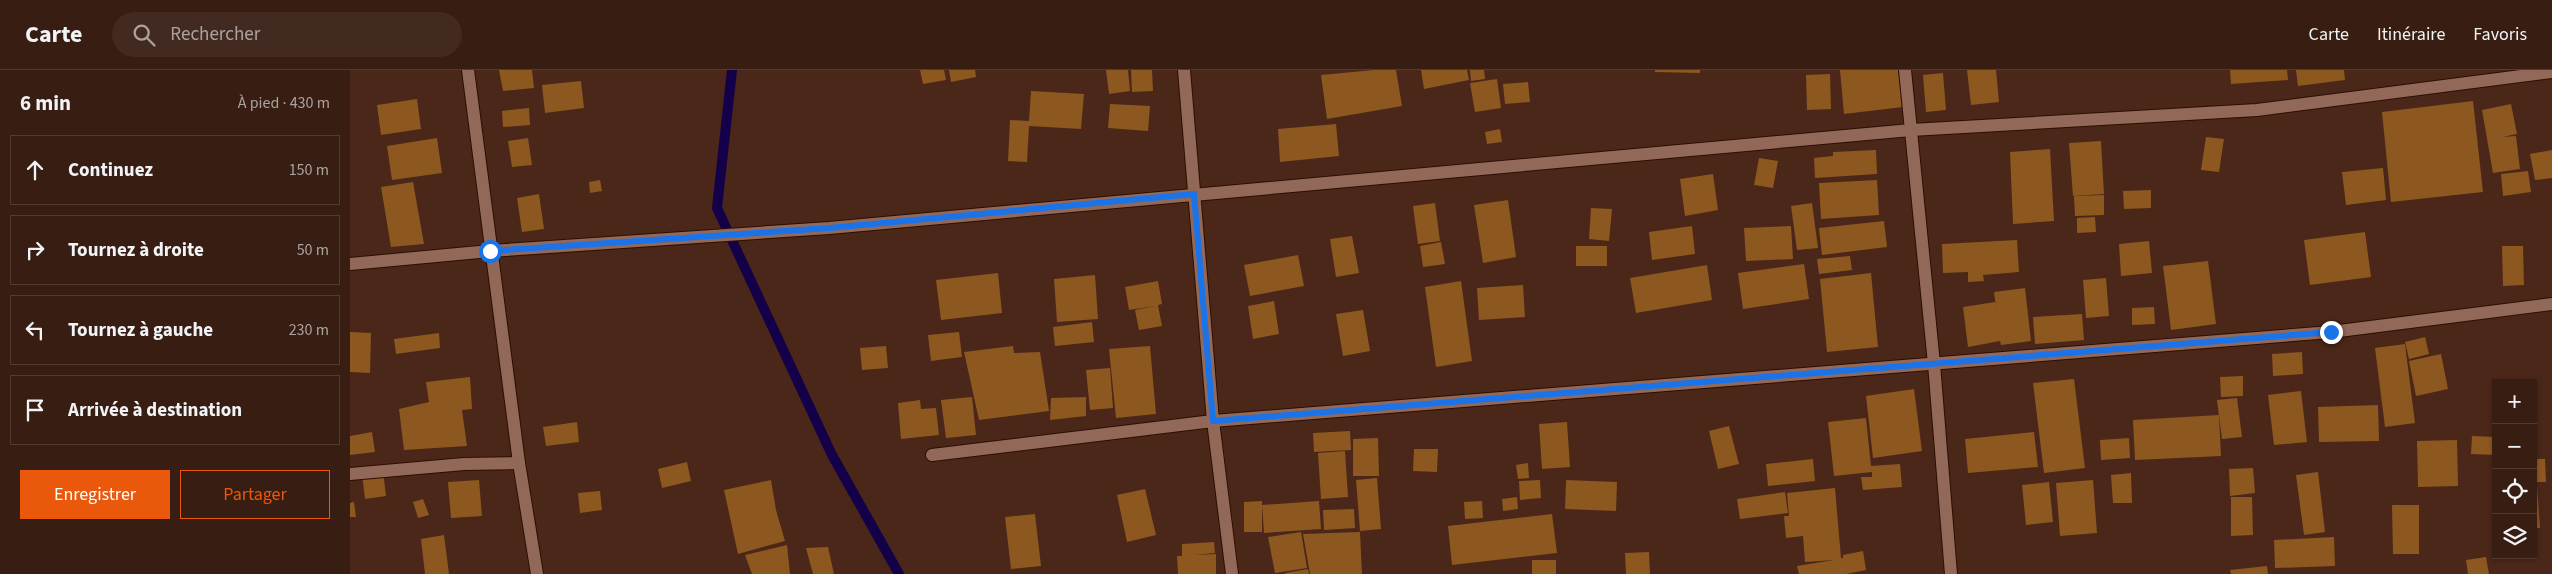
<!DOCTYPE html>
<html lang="fr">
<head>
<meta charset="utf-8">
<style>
	:root { --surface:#381d13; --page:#432a21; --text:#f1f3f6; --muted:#aba2a0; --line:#523b33; --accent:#ea580c }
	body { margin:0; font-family:"Source Sans 3",sans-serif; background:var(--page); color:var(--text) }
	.controls { position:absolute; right:15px; bottom:15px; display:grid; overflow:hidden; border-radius:0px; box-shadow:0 1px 4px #0004 }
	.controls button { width:45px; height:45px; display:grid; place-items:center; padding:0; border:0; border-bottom:1px solid var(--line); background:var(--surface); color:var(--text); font:25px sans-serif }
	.stop { position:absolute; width:15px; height:15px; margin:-11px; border:4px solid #1a73e8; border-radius:50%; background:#fff }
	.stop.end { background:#1a73e8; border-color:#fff; box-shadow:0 1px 5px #0008 }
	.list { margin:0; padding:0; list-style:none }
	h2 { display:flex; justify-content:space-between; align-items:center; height:65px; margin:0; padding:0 20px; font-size:21px }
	h2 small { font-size:16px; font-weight:400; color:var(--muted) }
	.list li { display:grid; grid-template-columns:32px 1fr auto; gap:15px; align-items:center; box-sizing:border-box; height:70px; margin:0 10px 10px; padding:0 10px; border:1px solid var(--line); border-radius:0px }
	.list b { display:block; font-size:19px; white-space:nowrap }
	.list em { font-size:16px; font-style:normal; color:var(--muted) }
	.actions { display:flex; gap:10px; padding:15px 20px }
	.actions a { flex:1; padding:11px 0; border:1px solid var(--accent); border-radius:0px; text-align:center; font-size:18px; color:var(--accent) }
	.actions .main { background:var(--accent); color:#fff }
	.icon { flex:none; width:28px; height:28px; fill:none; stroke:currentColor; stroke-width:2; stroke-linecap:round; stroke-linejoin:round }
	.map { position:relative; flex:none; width:2202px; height:504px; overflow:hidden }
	header { display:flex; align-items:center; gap:30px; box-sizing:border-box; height:70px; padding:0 25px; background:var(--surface); border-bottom:1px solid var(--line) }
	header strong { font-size:24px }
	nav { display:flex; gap:28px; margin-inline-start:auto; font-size:18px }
	.search { width:350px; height:45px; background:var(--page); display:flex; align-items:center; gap:12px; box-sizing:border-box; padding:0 18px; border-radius:28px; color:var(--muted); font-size:19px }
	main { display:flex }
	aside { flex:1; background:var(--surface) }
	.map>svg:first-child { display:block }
</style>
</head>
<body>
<header>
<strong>Carte</strong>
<div class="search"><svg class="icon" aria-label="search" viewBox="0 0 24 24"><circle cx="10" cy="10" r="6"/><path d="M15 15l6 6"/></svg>Rechercher</div>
<nav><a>Carte</a><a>Itinéraire</a><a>Favoris</a></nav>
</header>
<main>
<aside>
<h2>6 min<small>À pied · 430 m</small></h2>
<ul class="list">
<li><svg class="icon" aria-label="ahead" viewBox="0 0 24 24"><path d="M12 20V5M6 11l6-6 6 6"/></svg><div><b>Continuez</b></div><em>150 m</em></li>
<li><svg class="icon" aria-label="right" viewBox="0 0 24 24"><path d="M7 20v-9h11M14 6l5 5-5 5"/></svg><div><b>Tournez à droite</b></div><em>50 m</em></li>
<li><svg class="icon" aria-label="left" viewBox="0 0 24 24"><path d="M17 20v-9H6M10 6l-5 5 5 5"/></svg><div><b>Tournez à gauche</b></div><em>230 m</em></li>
<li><svg class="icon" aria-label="arrive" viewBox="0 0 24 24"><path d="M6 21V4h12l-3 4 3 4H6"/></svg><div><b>Arrivée à destination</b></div></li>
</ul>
<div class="actions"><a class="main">Enregistrer</a><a>Partager</a></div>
</aside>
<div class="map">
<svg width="2202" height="504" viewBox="0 0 2202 504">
	<rect width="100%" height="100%" fill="#4a2719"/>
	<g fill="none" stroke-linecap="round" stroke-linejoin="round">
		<polyline stroke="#140049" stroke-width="10" points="382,0 367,138 482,385 549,504"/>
	</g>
	<g fill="#8d5720">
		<polygon points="149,0 182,0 184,18 153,21"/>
		<polygon points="570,0 594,0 596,10 573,14"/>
		<polygon points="599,0 625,0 626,7 601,12"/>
		<polygon points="756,0 778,0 780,21 759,24"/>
		<polygon points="781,0 802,0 803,21 782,22"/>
		<polygon points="1024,0 1046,0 1052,36 977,49 971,5"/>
		<polygon points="1071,0 1117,0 1119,10 1074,19"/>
		<polygon points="1120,0 1134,0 1135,9 1121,11"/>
		<polygon points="1305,0 1350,0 1350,3 1305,2"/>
		<polygon points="1490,0 1548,0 1553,37 1494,44"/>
		<polygon points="1617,0 1646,0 1649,32 1621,35"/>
		<polygon points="1880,0 1937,0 1938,10 1881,14"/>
		<polygon points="1946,0 1994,0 1995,10 1948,16"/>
		<polygon points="1593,3 1596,40 1576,42 1573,5"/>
		<polygon points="1480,4 1481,39 1457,40 1456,5"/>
		<polygon points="1147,9 1151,38 1125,42 1120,13"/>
		<polygon points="231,11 234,38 195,43 192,15"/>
		<polygon points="1178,12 1180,32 1155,34 1153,14"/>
		<polygon points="681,21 734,24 731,59 679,56 677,92 658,91 660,50 679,51"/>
		<polygon points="67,29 71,59 31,65 27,35"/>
		<polygon points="2123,31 2133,122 2041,132 2032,42"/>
		<polygon points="760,34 800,36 798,61 758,58"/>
		<polygon points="2161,34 2167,64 2152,67 2166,66 2170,99 2143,103 2132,40"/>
		<polygon points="179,38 180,55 153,57 152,41"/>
		<polygon points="986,54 989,86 930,92 928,59"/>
		<polygon points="1150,59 1152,72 1137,74 1135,62"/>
		<polygon points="1856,67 1874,69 1869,102 1851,100"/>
		<polygon points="87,68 92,103 42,110 37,76"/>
		<polygon points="178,68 182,95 162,97 158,71"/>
		<polygon points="1751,71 1754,124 1723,126 1719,73"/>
		<polygon points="1700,79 1704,151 1663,154 1660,82"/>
		<polygon points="1526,80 1527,104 1465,108 1464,88 1483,86 1483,82"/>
		<polygon points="2202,80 2202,108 2185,110 2180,84"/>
		<polygon points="1409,88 1428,91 1423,118 1404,115"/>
		<polygon points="2033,98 2036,130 1996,135 1992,102"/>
		<polygon points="2178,101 2181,122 2153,126 2151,104"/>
		<polygon points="1363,104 1368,140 1335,146 1330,109"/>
		<polygon points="250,110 252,121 240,123 239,112"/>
		<polygon points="1527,110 1529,145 1471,149 1469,113"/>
		<polygon points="63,112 74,174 41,177 31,117"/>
		<polygon points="1801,120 1801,138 1774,139 1773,121"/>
		<polygon points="189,124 194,159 172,162 167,128"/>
		<polygon points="1754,125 1754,145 1725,146 1724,126"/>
		<polygon points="1158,130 1166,187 1133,193 1124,135"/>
		<polygon points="1085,133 1090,171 1068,174 1063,136"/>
		<polygon points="1462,133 1468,178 1447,180 1441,136"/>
		<polygon points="1241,138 1262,139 1259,171 1239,169"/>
		<polygon points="1745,147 1746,162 1727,163 1727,148"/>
		<polygon points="1534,151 1537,177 1472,185 1469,158"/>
		<polygon points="1342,156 1345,184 1302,190 1299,162"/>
		<polygon points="1441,156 1443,189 1396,191 1394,158"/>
		<polygon points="2015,162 2021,207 1960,215 1954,170"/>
		<polygon points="1002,166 1009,203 986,207 980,169"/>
		<polygon points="1667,170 1669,202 1633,205 1634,211 1618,212 1618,202 1593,203 1592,174"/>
		<polygon points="1799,171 1802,203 1771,206 1769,174"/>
		<polygon points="1091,172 1095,194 1073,197 1070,176"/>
		<rect x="1226" y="176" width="31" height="20"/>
		<polygon points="2152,176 2173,176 2174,215 2153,216"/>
		<polygon points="948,185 954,216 900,226 894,195"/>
		<polygon points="1500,186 1502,200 1469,204 1467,189"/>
		<polygon points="1858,191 1866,254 1821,260 1813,196"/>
		<polygon points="1454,194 1459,229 1393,239 1388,203"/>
		<polygon points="1357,195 1362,230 1286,243 1280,208"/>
		<polygon points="648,203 652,243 591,250 586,210"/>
		<polygon points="1521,203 1528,277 1477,282 1470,209"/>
		<polygon points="745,205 748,249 707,252 704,209"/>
		<polygon points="1756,208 1759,246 1736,248 1733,210"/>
		<polygon points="808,211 812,234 808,235 812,256 789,260 785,240 805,236 779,240 775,217"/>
		<polygon points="1111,211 1122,291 1086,297 1075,217"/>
		<polygon points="1173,215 1175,247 1129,250 1127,218"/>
		<polygon points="1675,218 1681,271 1651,275 1650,271 1618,277 1613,237 1645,232 1646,237 1644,222"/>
		<polygon points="924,231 929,264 903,269 898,236"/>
		<polygon points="1804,237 1805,254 1782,255 1782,238"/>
		<polygon points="1013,240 1020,281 993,286 986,244"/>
		<polygon points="1732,244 1734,270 1685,274 1683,247"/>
		<polygon points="742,252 744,272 705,276 703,257"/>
		<polygon points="0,262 21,263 20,303 0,302"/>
		<polygon points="609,262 612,287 581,291 578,265"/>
		<polygon points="89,263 90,278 46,284 44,269"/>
		<polygon points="2075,267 2079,284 2059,289 2055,272"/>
		<polygon points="2055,274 2065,353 2035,357 2025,278"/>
		<polygon points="536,276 538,298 512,300 510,278"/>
		<polygon points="663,276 664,283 690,282 699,341 629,350 614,282"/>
		<polygon points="800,276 806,344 766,348 759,279"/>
		<polygon points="1952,282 1953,304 1923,306 1922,284"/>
		<polygon points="2091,284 2098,319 2066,326 2059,291"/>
		<polygon points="760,298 763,338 740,340 736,300"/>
		<polygon points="1893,306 1893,326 1871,327 1870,307"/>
		<polygon points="120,307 122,339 112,340 117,376 54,380 49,339 79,332 76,312"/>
		<polygon points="1724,309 1735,398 1694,403 1683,313"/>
		<polygon points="1564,319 1572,381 1523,388 1516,326"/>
		<polygon points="1951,321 1957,372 1924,375 1918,325"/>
		<polygon points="622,327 626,365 596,368 591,330"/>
		<polygon points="736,327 736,346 700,350 701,328"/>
		<polygon points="1887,328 1892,367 1872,369 1867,330"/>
		<polygon points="570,330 571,339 586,338 589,365 551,369 548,333"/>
		<polygon points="2028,335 2029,371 1969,372 1968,337"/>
		<polygon points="1869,345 1871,386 1785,390 1783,350"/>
		<polygon points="1516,348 1521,396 1550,394 1552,417 1513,420 1511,407 1522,407 1522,402 1484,406 1478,352"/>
		<polygon points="227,352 229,372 196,376 193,357"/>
		<polygon points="1217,352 1220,397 1192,399 1189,354"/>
		<polygon points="1379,356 1389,394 1368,399 1359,361"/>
		<polygon points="1000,361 1001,380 964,382 963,363"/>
		<polygon points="22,362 25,382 0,385 0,366"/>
		<polygon points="1684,362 1688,397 1618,403 1615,369"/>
		<polygon points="2122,366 2146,367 2146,385 2121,384"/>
		<polygon points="1028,368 1029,406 1003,406 1003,369"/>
		<polygon points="1779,368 1780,388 1751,390 1750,370"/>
		<polygon points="2107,370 2108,416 2068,417 2067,371"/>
		<polygon points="1064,379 1088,379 1087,402 1063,401"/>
		<polygon points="995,381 998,427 971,429 968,383"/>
		<polygon points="1463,389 1465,411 1418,416 1416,394"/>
		<polygon points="2183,389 2195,389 2196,412 2183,412"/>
		<polygon points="337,392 341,411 312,418 308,399"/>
		<polygon points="1178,393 1179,408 1168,409 1166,395"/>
		<polygon points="1903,398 1905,423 1880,426 1879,399"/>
		<polygon points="33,401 36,426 15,429 12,404"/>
		<polygon points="1968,402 1975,462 1954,465 1946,405"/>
		<polygon points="1781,403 1782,433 1763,433 1761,405"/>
		<polygon points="1027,408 1031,459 1010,461 1006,410"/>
		<polygon points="129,410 132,446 101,448 98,412"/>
		<polygon points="421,410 426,440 435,471 388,484 374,420"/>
		<polygon points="1190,410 1191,428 1170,430 1169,411"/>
		<polygon points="1216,410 1267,412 1266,441 1215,439"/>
		<polygon points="1743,410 1747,463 1710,466 1706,413"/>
		<polygon points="1699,412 1703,452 1676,455 1672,415"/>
		<polygon points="2183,415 2187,415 2190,458 2183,458"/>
		<polygon points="1485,418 1491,488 1493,488 1493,485 1513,481 1516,500 1496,504 1449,504 1447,496 1484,490 1455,492 1453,466 1436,468 1434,446 1439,446 1437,423"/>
		<polygon points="795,419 806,465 777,472 767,425"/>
		<polygon points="250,421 252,440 230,443 228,423"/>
		<polygon points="1435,422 1438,443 1390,449 1387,429"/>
		<polygon points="1167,427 1168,439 1153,441 1152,429"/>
		<polygon points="1881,427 1902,427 1903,465 1881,466"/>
		<polygon points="73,429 79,445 68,448 63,432"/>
		<polygon points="912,431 912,462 894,462 894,432"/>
		<polygon points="969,431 971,459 914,463 912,435"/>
		<polygon points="1132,431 1133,448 1115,449 1114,432"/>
		<polygon points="4,432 6,447 0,447 0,433"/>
		<polygon points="2042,435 2069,435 2069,484 2043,484"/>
		<polygon points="1004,439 1005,458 974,460 973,440"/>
		<polygon points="685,444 691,496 661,499 655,447"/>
		<polygon points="1202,444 1207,483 1102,495 1098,456"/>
		<polygon points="951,462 957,498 925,503 918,467"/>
		<polygon points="1010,462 1012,504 960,504 953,464"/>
		<polygon points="94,465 99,504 75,504 71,469"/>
		<polygon points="1984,467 1985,496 1925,498 1924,470"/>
		<polygon points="864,472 865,483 844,485 866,484 866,504 828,504 827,486 832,486 832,474"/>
		<polygon points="437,475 440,504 402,504 395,485"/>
		<polygon points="478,477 484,504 463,504 456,478"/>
		<polygon points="1299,482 1300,504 1276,504 1275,483"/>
		<polygon points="2136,487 2139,504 2118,504 2116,490"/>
		<rect x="1182" y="490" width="24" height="14"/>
		<polygon points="1917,496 1918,504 1881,504 1880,500"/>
		<polygon points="958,499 959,504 935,504 935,503"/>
	</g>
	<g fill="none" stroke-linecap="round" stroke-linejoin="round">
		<defs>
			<g id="minor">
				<polyline points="118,0 169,393 187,504"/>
				<polyline points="834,0 863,351 882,504"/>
				<polyline points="1555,0 1584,294 1601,504"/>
				<polyline points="0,194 140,181 479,158 1561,60 1907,40 2202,2"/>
				<polyline points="582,385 863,351 1981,262 2202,234"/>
				<polyline points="0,404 114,394 169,393"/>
			</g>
		</defs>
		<use href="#minor" stroke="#2e0e02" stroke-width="14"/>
		<use href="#minor" stroke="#926959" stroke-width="12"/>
	</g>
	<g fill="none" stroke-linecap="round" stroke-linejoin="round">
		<polyline stroke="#1a73e8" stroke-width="6" points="140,181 479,158 844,124 863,351 1981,262"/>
	</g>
</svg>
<div class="controls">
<button>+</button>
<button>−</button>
<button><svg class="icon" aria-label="locate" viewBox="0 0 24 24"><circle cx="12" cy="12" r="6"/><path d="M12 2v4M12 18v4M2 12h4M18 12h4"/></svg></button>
<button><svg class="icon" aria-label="layers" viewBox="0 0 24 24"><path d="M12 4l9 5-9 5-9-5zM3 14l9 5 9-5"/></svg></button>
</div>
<div class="stop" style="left:140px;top:181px"></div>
<div class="stop end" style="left:1981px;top:262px"></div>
</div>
</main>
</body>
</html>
